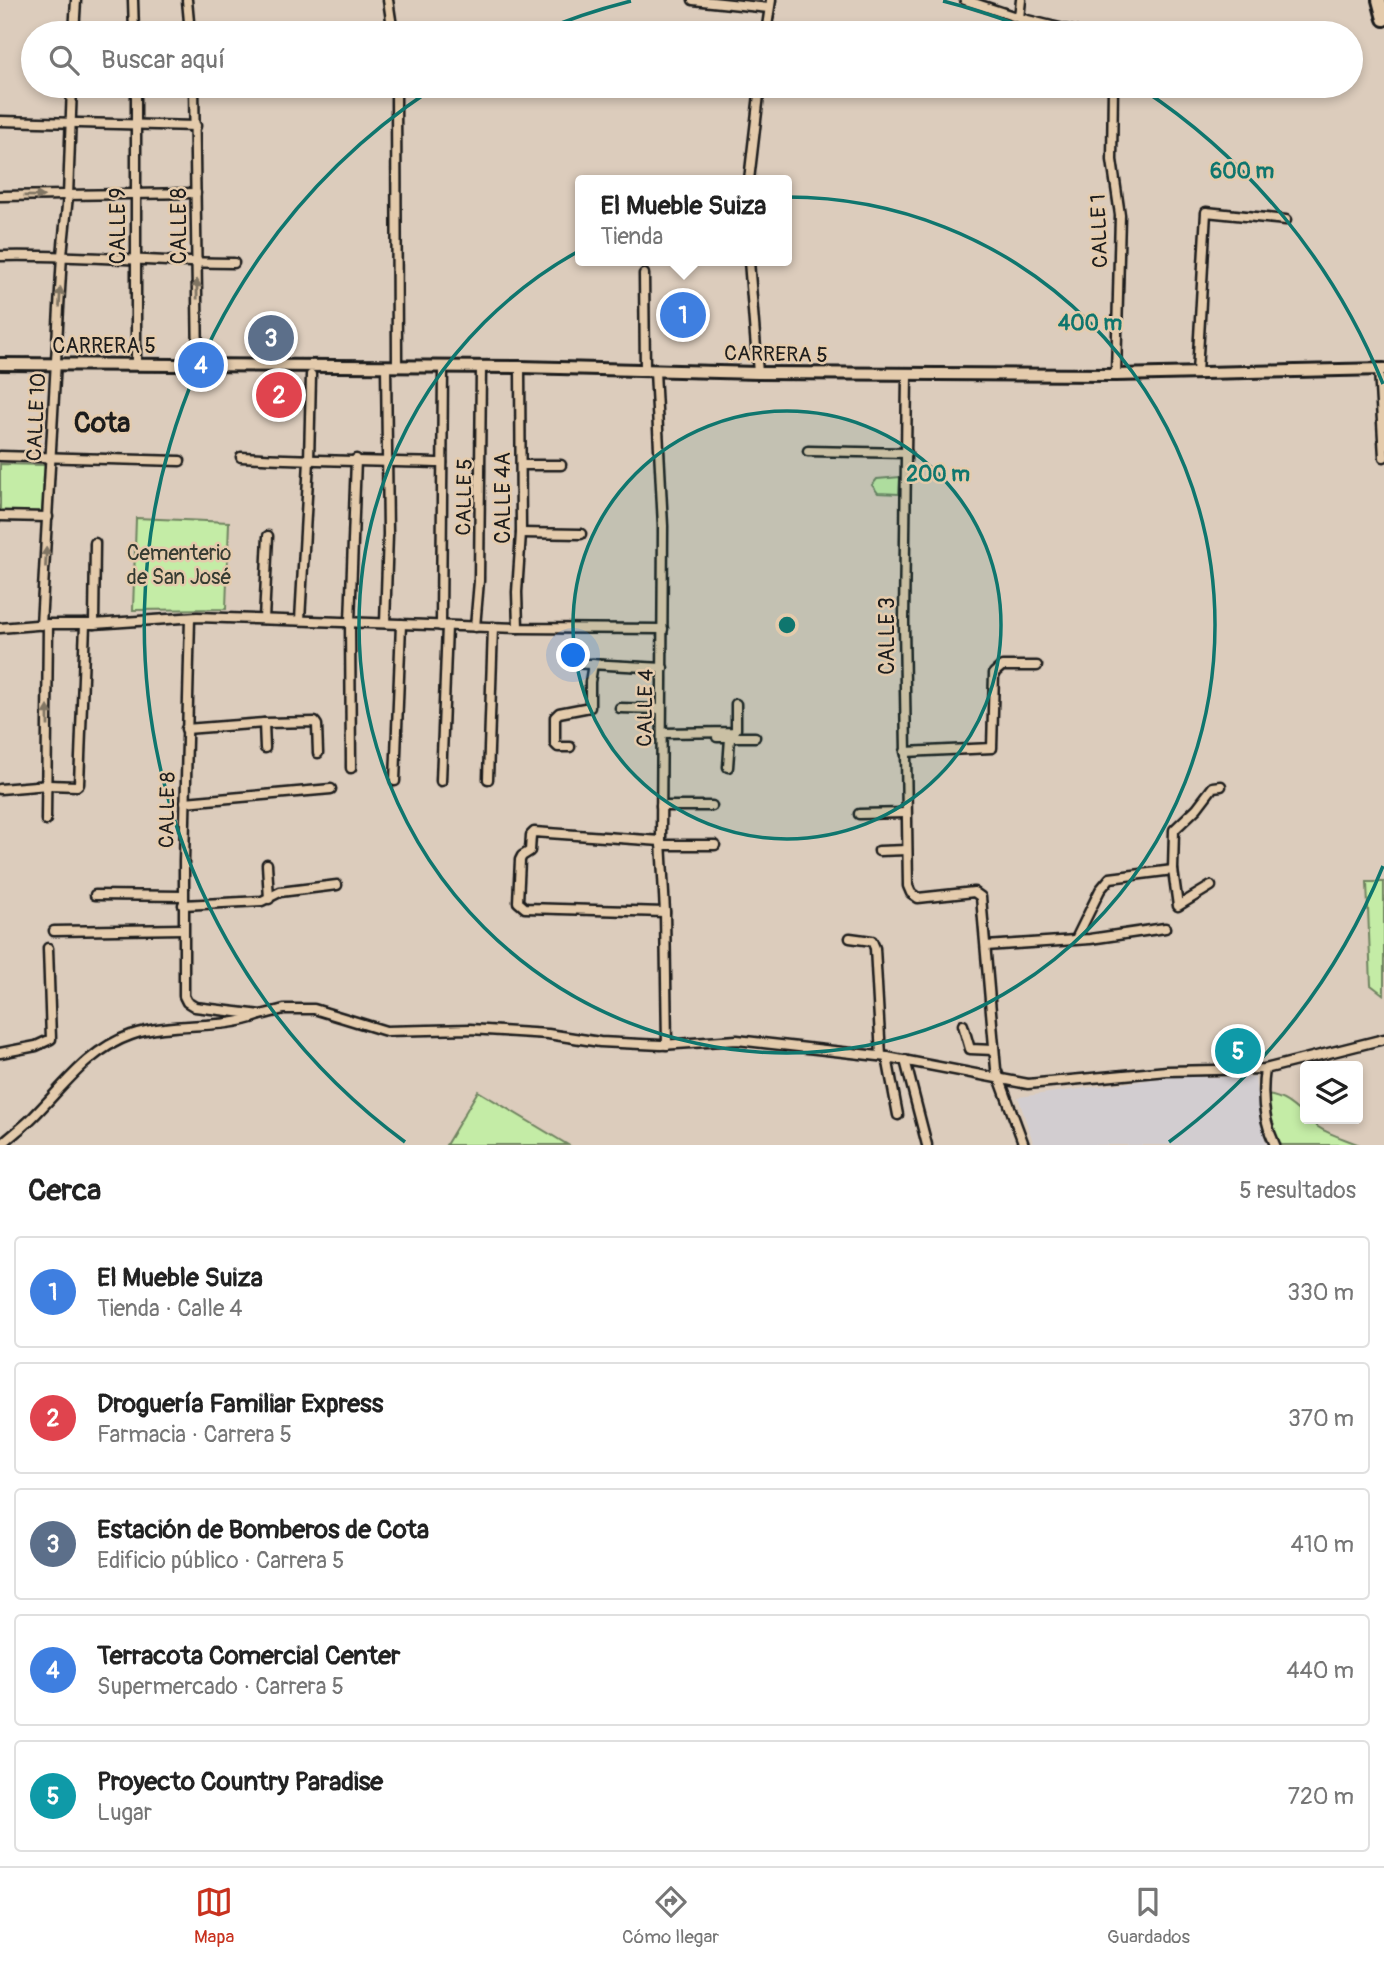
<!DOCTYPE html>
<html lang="es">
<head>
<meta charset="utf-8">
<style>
	:root { --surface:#fff; --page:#f6f6f6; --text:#222; --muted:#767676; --line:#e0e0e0; --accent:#c8321e }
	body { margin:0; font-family:Pangolin,sans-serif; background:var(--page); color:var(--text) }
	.controls { position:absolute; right:21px; bottom:21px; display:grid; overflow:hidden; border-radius:7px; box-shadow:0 4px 10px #0003 }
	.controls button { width:63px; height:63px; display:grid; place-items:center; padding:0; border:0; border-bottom:2px solid var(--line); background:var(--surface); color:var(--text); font:35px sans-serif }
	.you { position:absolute; left:574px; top:656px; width:24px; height:24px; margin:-18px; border:5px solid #fff; border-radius:50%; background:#1a73e8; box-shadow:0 0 0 10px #1a73e833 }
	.badge { display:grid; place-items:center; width:46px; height:46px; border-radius:50%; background:var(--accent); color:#fff; font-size:23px; font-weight:700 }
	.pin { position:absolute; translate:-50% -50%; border:4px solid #fff; box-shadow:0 2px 7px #0006 }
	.popup { position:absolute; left:575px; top:175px; width:217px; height:91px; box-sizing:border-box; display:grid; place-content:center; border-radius:7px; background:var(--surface); filter:drop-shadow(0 2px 5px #0005); font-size:23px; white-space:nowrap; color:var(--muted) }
	.popup b { font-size:26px; color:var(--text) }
	.popup::after { content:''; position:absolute; left:50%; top:100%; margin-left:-14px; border:14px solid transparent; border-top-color:var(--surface) }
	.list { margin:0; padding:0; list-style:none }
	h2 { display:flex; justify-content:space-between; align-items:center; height:91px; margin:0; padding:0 28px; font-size:30px }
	h2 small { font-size:23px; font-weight:400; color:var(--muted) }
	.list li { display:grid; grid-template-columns:46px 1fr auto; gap:21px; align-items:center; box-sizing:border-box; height:112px; margin:0 14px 14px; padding:0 14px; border:2px solid var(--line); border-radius:7px }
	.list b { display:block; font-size:26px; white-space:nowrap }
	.list p { margin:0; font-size:23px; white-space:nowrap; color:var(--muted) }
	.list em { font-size:23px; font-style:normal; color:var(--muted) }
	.icon { flex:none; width:38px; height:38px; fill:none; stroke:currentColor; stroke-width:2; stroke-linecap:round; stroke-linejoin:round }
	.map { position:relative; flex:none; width:1384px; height:1145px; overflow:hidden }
	.search { position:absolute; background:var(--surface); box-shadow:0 4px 10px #0003; left:21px; right:21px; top:21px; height:77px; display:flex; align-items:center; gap:18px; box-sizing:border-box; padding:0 24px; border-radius:38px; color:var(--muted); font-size:26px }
	.sheet { height:721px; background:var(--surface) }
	nav { display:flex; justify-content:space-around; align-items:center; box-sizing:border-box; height:98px; border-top:2px solid var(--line); background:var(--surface); font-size:19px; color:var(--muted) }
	nav a { display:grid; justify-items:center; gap:4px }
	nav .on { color:var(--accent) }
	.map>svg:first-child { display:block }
</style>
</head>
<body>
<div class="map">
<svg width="1384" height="1145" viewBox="0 0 1384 1145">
	<rect width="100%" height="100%" fill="#dcccbc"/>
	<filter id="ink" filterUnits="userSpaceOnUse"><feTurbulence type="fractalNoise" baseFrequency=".0143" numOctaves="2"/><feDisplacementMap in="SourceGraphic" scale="14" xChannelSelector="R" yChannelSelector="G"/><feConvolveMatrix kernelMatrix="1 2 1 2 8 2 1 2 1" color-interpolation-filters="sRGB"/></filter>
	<g filter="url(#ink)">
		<polygon fill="#d2cdd0" points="1168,1077 1255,1077 1259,1115 1267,1145 1034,1145 1018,1097"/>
		<g fill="#c4eca6" stroke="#708461" stroke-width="2">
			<polygon points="0,464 46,465 42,513 0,511"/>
			<polygon points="900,477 899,494 878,493 872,485 877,479"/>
			<polygon points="136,518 229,522 226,609 133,610"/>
			<polygon points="1367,882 1384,882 1384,995 1371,985"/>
			<polygon points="478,1091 568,1145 446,1145"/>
			<path d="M1267,1095C1293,1099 1298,1114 1318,1127C1330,1135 1346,1139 1360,1145H1279L1268,1122Z"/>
		</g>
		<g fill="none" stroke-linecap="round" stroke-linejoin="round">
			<defs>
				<g id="street">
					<polyline points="133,0 134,33"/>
					<polyline points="187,0 190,33"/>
					<polyline points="388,0 393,33"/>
					<polyline points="693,0 769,8"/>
					<polyline points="965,0 1019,18 1080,33"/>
					<polyline points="1019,18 1021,0"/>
					<polyline points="74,33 76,0"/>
					<polyline points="766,33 771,0"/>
					<polyline points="136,86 136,365"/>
					<polyline points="194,86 198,365"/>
					<polyline points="396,86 397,366"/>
					<polyline points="1113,86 1112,160 1120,215 1116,375"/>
					<polyline points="0,121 196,126"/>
					<polyline points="749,180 760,86"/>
					<polyline points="0,196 196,193"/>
					<path d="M0,256C78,254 156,263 234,263"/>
					<polyline points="749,261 758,373"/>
					<polyline points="644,274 645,370"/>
					<polyline points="1379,369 1384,457"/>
					<polyline points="655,371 663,526 661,841 665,912 667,1045"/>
					<polyline points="1197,373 1206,212 1286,220"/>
					<polyline points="907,374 904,622 908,886 911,893 918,898 974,892 981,897 996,1069 1024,1145"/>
					<polyline points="808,451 907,453"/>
					<polyline points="0,456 180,461"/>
					<path d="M241,457C308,461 375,461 442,463"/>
					<polyline points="521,465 561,465"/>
					<polyline points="0,516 48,517"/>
					<polyline points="521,533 581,534"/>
					<polyline points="190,618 184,861 184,996 187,1002 195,1007 261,1015 284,1009 314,1009 386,1031 470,1029 548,1034 600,1042 661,1045 737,1040 887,1057 1028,1084 1167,1071 1265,1069 1384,1039"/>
					<polyline points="264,619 268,536"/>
					<polyline points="300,620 309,461 311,375"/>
					<polyline points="385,623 388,534 386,366"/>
					<polyline points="94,624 95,543"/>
					<polyline points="41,625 62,255 68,196 72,86"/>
					<polyline points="441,626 443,367"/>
					<polyline points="475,627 479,581 481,367"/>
					<polyline points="0,628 48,624 94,624 197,617 518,628 663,629"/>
					<polyline points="518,628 517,592 521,533 520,367"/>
					<polyline points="571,663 663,668"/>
					<polyline points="620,708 661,709"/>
					<polyline points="264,723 265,748"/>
					<polyline points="186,729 264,723 315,722 317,725 318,753"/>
					<polyline points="662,733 734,732 736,729 736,704"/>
					<polyline points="717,737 755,737"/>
					<polyline points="570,747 558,747 555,744 555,717 559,713 590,707 590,682 593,664"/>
					<polyline points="905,752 992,748 994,673 1002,666 1037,666"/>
					<polyline points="728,767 730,738"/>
					<polyline points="351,768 350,622 356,459"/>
					<polyline points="488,779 493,627"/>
					<polyline points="395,781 401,624"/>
					<polyline points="441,781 447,626"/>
					<polyline points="0,789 48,785 77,786 79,784 85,624"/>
					<polyline points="185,802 331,789"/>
					<polyline points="661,806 712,806"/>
					<polyline points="859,814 906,813"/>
					<polyline points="46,820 48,624"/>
					<polyline points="661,841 534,832 531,835 530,851 522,856 520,860 518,902 525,908 665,912"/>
					<polyline points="661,845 715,845"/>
					<polyline points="879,851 907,850"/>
					<polyline points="267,864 269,899"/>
					<polyline points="1211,886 1178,906 1173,870 1174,830 1197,808 1213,787 1221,786"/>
					<polyline points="95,895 183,896"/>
					<polyline points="183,905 262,901 280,892 337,885"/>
					<polyline points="54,931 183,929"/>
					<polyline points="850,938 872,941 875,948 881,1056"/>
					<polyline points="1076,939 1100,890 1110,878 1173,870"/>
					<polyline points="986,946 1090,939 1165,928"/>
					<polyline points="963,1025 970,1049 994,1050"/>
					<polyline points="0,1053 36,1046 51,1039 48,948"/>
					<polyline points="887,1057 898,1115"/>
					<polyline points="905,1060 927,1145"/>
					<path d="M1265,1069C1261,1096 1263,1120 1275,1145"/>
					<path d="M1,1145C11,1136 23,1127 33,1117C64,1086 88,1050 131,1035C171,1021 221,1030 258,1016"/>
				</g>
				<polyline id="secondary" points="0,364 520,367 758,373 1116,375 1384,369"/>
				<polyline id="primary" points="1379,0 1384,19"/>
			</defs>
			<use href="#street" stroke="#1c1c1c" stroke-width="13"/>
			<use href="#secondary" stroke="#1c1c1c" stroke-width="16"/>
			<use href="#primary" stroke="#1c1c1c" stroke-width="18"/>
			<use href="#street" stroke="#e4cbac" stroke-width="8"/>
			<use href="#secondary" stroke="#e4cbac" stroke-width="10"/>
			<use href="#primary" stroke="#e4cbac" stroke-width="12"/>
		</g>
		<defs><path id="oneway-solid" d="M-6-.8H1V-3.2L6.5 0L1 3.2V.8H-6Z" transform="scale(1.75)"/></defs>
		<g fill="#807464">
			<use href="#oneway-solid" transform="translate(34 196) rotate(1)"/>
			<use href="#oneway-solid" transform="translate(197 289) rotate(-91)"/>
			<use href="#oneway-solid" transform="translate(60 297) rotate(-87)"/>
			<use href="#oneway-solid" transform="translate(46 557) rotate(-87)"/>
			<use href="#oneway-solid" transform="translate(48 716) rotate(-90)"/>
		</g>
	</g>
	<circle cx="787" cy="625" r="214" fill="#0f766e" fill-opacity=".12"/>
	<g fill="none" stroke="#0f766e" stroke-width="3.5">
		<circle cx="787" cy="625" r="214"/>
		<circle cx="787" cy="625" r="428"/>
		<path d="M1383 866A643 643 0 0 1 1169 1142M405 1142A643 643 0 0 1 432 89M536 33A643 643 0 0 1 631 1M943 1A643 643 0 0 1 1038 33M1142 89A643 643 0 0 1 1383 384"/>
	</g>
	<g text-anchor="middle" stroke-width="5" stroke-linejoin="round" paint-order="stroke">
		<g font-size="21" fill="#1c1c1c" stroke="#e4cbac">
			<text transform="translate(118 226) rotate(-90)" y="7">CALLE 9</text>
			<text transform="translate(179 226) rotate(-90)" y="7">CALLE 8</text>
			<text transform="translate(1099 231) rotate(-92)" y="7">CALLE 1</text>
			<text x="104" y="353">CARRERA 5</text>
			<text transform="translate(776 354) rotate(1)" y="7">CARRERA 5</text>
			<text transform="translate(36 417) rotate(-87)" y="7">CALLE 10</text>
			<text transform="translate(464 497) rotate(-89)" y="7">CALLE 5</text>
			<text transform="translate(503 498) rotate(-90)" y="7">CALLE 4A</text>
			<text transform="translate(887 636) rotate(-90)" y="7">CALLE 3</text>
			<text transform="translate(645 708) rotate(-89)" y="7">CALLE 4</text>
			<text transform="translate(167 810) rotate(-89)" y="7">CALLE 8</text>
		</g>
		<g font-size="21" fill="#353b31" stroke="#e4cbac">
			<text x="179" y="560">Cementerio<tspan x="179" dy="24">de San José</tspan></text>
		</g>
		<g font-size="28" font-weight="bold" fill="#1c1c1c" stroke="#e4cbac">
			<text x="102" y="432">Cota</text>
		</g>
	</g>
	<circle cx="787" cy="625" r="10" fill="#0f766e" stroke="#e4cbac" stroke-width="3.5"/>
	<g font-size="21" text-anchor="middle" font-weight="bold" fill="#0f766e" stroke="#e4cbac" stroke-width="5" stroke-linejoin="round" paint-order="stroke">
		<text x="1242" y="178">600 m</text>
		<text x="1090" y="330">400 m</text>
		<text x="938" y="481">200 m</text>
	</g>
</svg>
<div class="controls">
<button><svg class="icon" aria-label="layers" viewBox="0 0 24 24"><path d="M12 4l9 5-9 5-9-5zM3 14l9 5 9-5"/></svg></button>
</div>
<div class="you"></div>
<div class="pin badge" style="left:683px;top:315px;background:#3f7fe0">1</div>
<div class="popup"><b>El Mueble Suiza</b>Tienda</div>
<div class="pin badge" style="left:279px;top:395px;background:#e0444e">2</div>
<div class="pin badge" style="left:271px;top:338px;background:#5c6f8a">3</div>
<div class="pin badge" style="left:201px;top:365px;background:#3f7fe0">4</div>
<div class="pin badge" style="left:1238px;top:1051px;background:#0f9aa8">5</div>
<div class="search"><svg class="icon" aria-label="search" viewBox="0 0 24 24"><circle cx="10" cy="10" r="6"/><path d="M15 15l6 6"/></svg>Buscar aquí</div>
</div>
<section class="sheet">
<h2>Cerca<small>5 resultados</small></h2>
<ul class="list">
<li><span class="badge" style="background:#3f7fe0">1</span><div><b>El Mueble Suiza</b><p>Tienda · Calle 4</p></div><em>330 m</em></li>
<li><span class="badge" style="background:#e0444e">2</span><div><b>Droguería Familiar Express</b><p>Farmacia · Carrera 5</p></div><em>370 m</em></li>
<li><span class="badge" style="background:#5c6f8a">3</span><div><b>Estación de Bomberos de Cota</b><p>Edificio público · Carrera 5</p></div><em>410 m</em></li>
<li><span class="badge" style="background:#3f7fe0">4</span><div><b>Terracota Comercial Center</b><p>Supermercado · Carrera 5</p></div><em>440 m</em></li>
<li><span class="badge" style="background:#0f9aa8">5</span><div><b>Proyecto Country Paradise</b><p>Lugar</p></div><em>720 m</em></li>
</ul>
</section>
<nav>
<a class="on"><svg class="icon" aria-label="map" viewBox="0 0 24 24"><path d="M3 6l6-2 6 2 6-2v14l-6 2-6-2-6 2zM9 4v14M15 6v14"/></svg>Mapa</a>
<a><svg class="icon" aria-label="directions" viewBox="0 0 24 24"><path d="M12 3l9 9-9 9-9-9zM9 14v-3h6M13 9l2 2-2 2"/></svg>Cómo llegar</a>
<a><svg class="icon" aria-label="saved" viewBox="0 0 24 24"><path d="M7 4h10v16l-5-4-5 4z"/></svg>Guardados</a>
</nav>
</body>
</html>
